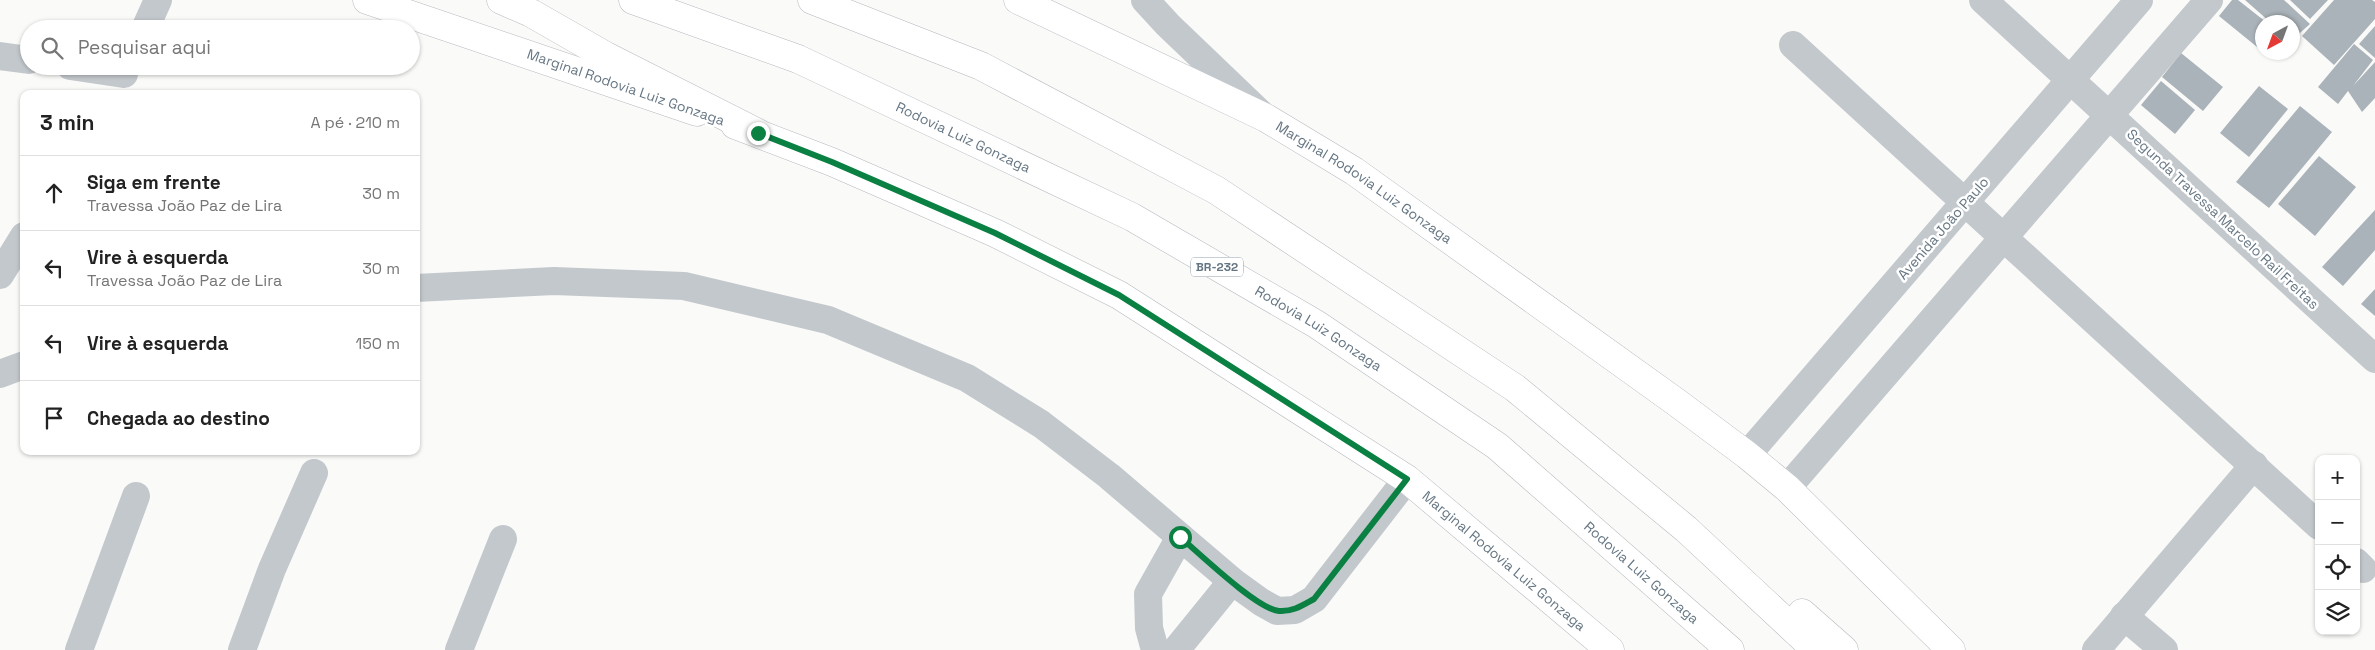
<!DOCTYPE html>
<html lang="pt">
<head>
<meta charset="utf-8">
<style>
	:root { --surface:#fff; --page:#f6f6f6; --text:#222; --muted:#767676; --line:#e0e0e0 }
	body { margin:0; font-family:"Space Grotesk",sans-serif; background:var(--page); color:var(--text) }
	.controls { position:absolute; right:15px; bottom:15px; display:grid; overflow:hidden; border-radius:10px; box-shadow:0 1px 4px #0004 }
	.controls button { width:45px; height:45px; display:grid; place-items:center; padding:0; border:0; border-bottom:1px solid var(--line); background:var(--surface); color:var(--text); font:25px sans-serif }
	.compass { position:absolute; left:2255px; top:15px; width:45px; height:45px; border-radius:50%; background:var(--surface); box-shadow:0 1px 4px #0004; rotate:221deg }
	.stop { position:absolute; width:15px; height:15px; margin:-11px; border:4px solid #0b8043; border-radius:50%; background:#fff }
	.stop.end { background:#0b8043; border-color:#fff; box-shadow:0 1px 5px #0008 }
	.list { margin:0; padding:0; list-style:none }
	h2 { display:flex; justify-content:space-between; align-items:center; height:65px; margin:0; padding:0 20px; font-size:21px }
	h2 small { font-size:16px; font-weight:400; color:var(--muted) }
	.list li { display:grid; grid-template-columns:32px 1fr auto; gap:15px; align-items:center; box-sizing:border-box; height:75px; padding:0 20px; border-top:1px solid var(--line) }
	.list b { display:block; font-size:19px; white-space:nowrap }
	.list p { margin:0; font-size:16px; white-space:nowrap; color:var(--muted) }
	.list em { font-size:16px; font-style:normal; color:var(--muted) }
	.icon { flex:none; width:28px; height:28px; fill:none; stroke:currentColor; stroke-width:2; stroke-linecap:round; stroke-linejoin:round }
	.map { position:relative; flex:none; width:2375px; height:650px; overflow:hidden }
	.search { position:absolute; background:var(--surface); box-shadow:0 1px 4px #0004; left:20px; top:20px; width:400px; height:55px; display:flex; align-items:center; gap:12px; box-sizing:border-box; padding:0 18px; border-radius:28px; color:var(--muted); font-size:19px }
	.panel { position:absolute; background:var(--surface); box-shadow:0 1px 4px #0004; left:20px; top:90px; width:400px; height:365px; border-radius:10px }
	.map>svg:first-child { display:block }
</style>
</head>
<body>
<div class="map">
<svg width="2375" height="650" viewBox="0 0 2375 650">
	<rect width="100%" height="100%" fill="#fafaf8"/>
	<g fill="#aab3b9">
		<polygon points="2232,0 2238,0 2266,22 2262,22 2262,51 2219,16"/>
		<polygon points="2245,0 2284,0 2310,24 2292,40 2292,22 2270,22"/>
		<polygon points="2290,0 2328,0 2310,19"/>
		<polygon points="2334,0 2372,0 2375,2 2375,19 2334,65 2302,36"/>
		<polygon points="2375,26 2375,58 2359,44"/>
		<polygon points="2354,44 2373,60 2353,86 2375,62 2375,98 2362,112 2348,91 2338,104 2318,87"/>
		<polygon points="2181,53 2223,87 2203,111 2162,77"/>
		<polygon points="2161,81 2195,110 2175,134 2141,105"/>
		<polygon points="2259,86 2288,109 2249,157 2220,133"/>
		<polygon points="2300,106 2332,132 2269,208 2236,182"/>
		<polygon points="2319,156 2356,187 2315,236 2278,204"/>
		<polygon points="2375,210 2375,250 2343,286 2322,267"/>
		<polygon points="2375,289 2375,316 2361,304"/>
	</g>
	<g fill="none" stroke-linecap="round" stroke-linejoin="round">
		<defs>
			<g id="primary">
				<polyline points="367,0 697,112"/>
				<path id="s1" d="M1018,0L1266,118L1354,171L1676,402L1747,455L1787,488L1951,650"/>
				<path id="s2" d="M735,125L832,162L995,233L1119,295L1407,479L1610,650"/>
			</g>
			<g id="trunk">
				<polyline points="501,0 531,13 606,56 758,133"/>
				<path id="s3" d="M633,0L798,59L1132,217L1316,324L1497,446L1730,650"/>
				<polyline points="812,0 981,66 1216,190 1515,388 1686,529 1816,650"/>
				<polyline points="1802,613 1844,650"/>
			</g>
		</defs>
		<use href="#primary" stroke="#b5babe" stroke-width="29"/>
		<use href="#trunk" stroke="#b4b9bd" stroke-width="29"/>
		<g stroke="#c3c8cc" stroke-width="28">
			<polyline points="1145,0 1168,25 1260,113"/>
			<polyline points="1983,0 2375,359"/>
			<polyline points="145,29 158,0"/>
			<polyline points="1793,45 2319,526"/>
			<polyline points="0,56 29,60"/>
			<polyline points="70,66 124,74"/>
			<polyline points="0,275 24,236"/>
			<polyline points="416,288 554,281 684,286 828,320 967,378 1041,424 1109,476 1232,581 1261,602 1277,611 1295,610 1314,599 1407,479"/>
			<polyline points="0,374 24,365"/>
			<polyline points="1747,455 2139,0"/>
			<polyline points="1787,488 2209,0"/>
			<polyline points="2356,562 2363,569"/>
			<polyline points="2124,616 2164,650"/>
			<polyline points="79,650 136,496"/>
			<polyline points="242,650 272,569 314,473"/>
			<polyline points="459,650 503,539"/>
			<polyline points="1155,650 1149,628 1148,594 1180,537"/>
			<polyline points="1176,650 1232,581"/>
			<polyline points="2096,650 2254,465"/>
		</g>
		<use href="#primary" stroke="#fff" stroke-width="28"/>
		<use href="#trunk" stroke="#fff" stroke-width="28"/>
	</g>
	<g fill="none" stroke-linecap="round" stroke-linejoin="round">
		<path stroke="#0b8043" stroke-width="6" d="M758,133L832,162L995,233L1119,295L1407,479L1314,599C1303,605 1293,612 1279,611C1257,609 1199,553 1180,537"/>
	</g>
	<g text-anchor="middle" stroke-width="5" stroke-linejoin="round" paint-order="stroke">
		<rect fill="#fff" stroke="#939fa8" stroke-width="1" x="1191" y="257.5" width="52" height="19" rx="4"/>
		<g font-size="12" font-weight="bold" fill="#657683">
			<text x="1217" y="271">BR-232</text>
		</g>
		<g font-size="14" fill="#657683" stroke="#fff">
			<text transform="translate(626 87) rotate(19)" y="5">Marginal Rodovia Luiz Gonzaga</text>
			<text dy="5" stroke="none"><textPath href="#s3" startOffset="358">Rodovia Luiz Gonzaga</textPath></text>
			<text dy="5" stroke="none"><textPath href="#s1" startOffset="392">Marginal Rodovia Luiz Gonzaga</textPath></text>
			<text transform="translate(2223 219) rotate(43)" y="5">Segunda Travessa Marcelo Rail Freitas</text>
			<text transform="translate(1943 228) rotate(-49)" y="5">Avenida João Paulo</text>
			<text dy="5" stroke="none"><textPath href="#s3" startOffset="762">Rodovia Luiz Gonzaga</textPath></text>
			<text dy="5" stroke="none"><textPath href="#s2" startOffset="889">Marginal Rodovia Luiz Gonzaga</textPath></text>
			<text dy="5" stroke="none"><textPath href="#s3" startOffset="1168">Rodovia Luiz Gonzaga</textPath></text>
		</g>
	</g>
</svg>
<div class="controls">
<button>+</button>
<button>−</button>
<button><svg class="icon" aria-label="locate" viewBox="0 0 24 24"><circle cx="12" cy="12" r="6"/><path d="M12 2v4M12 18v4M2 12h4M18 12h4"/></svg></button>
<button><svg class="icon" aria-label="layers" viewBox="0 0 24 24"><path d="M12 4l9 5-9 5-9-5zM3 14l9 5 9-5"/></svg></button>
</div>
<svg class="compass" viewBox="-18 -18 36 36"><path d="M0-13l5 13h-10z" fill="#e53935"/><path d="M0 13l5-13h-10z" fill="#767676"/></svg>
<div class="stop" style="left:1180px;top:537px"></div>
<div class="stop end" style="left:758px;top:133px"></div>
<div class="search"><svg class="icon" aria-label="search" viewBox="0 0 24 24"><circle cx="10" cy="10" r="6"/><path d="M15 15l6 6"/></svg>Pesquisar aqui</div>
<section class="panel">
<h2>3 min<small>A pé · 210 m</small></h2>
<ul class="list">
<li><svg class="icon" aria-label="ahead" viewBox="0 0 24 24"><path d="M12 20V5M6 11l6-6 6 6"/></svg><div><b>Siga em frente</b><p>Travessa João Paz de Lira</p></div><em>30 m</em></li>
<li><svg class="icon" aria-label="left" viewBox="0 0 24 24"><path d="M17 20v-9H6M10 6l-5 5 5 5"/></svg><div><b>Vire à esquerda</b><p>Travessa João Paz de Lira</p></div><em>30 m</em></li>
<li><svg class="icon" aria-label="left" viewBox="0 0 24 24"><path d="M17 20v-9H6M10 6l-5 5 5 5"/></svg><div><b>Vire à esquerda</b></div><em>150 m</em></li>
<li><svg class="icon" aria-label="arrive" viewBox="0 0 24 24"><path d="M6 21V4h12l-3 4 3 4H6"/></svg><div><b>Chegada ao destino</b></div></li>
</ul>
</section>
</div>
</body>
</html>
